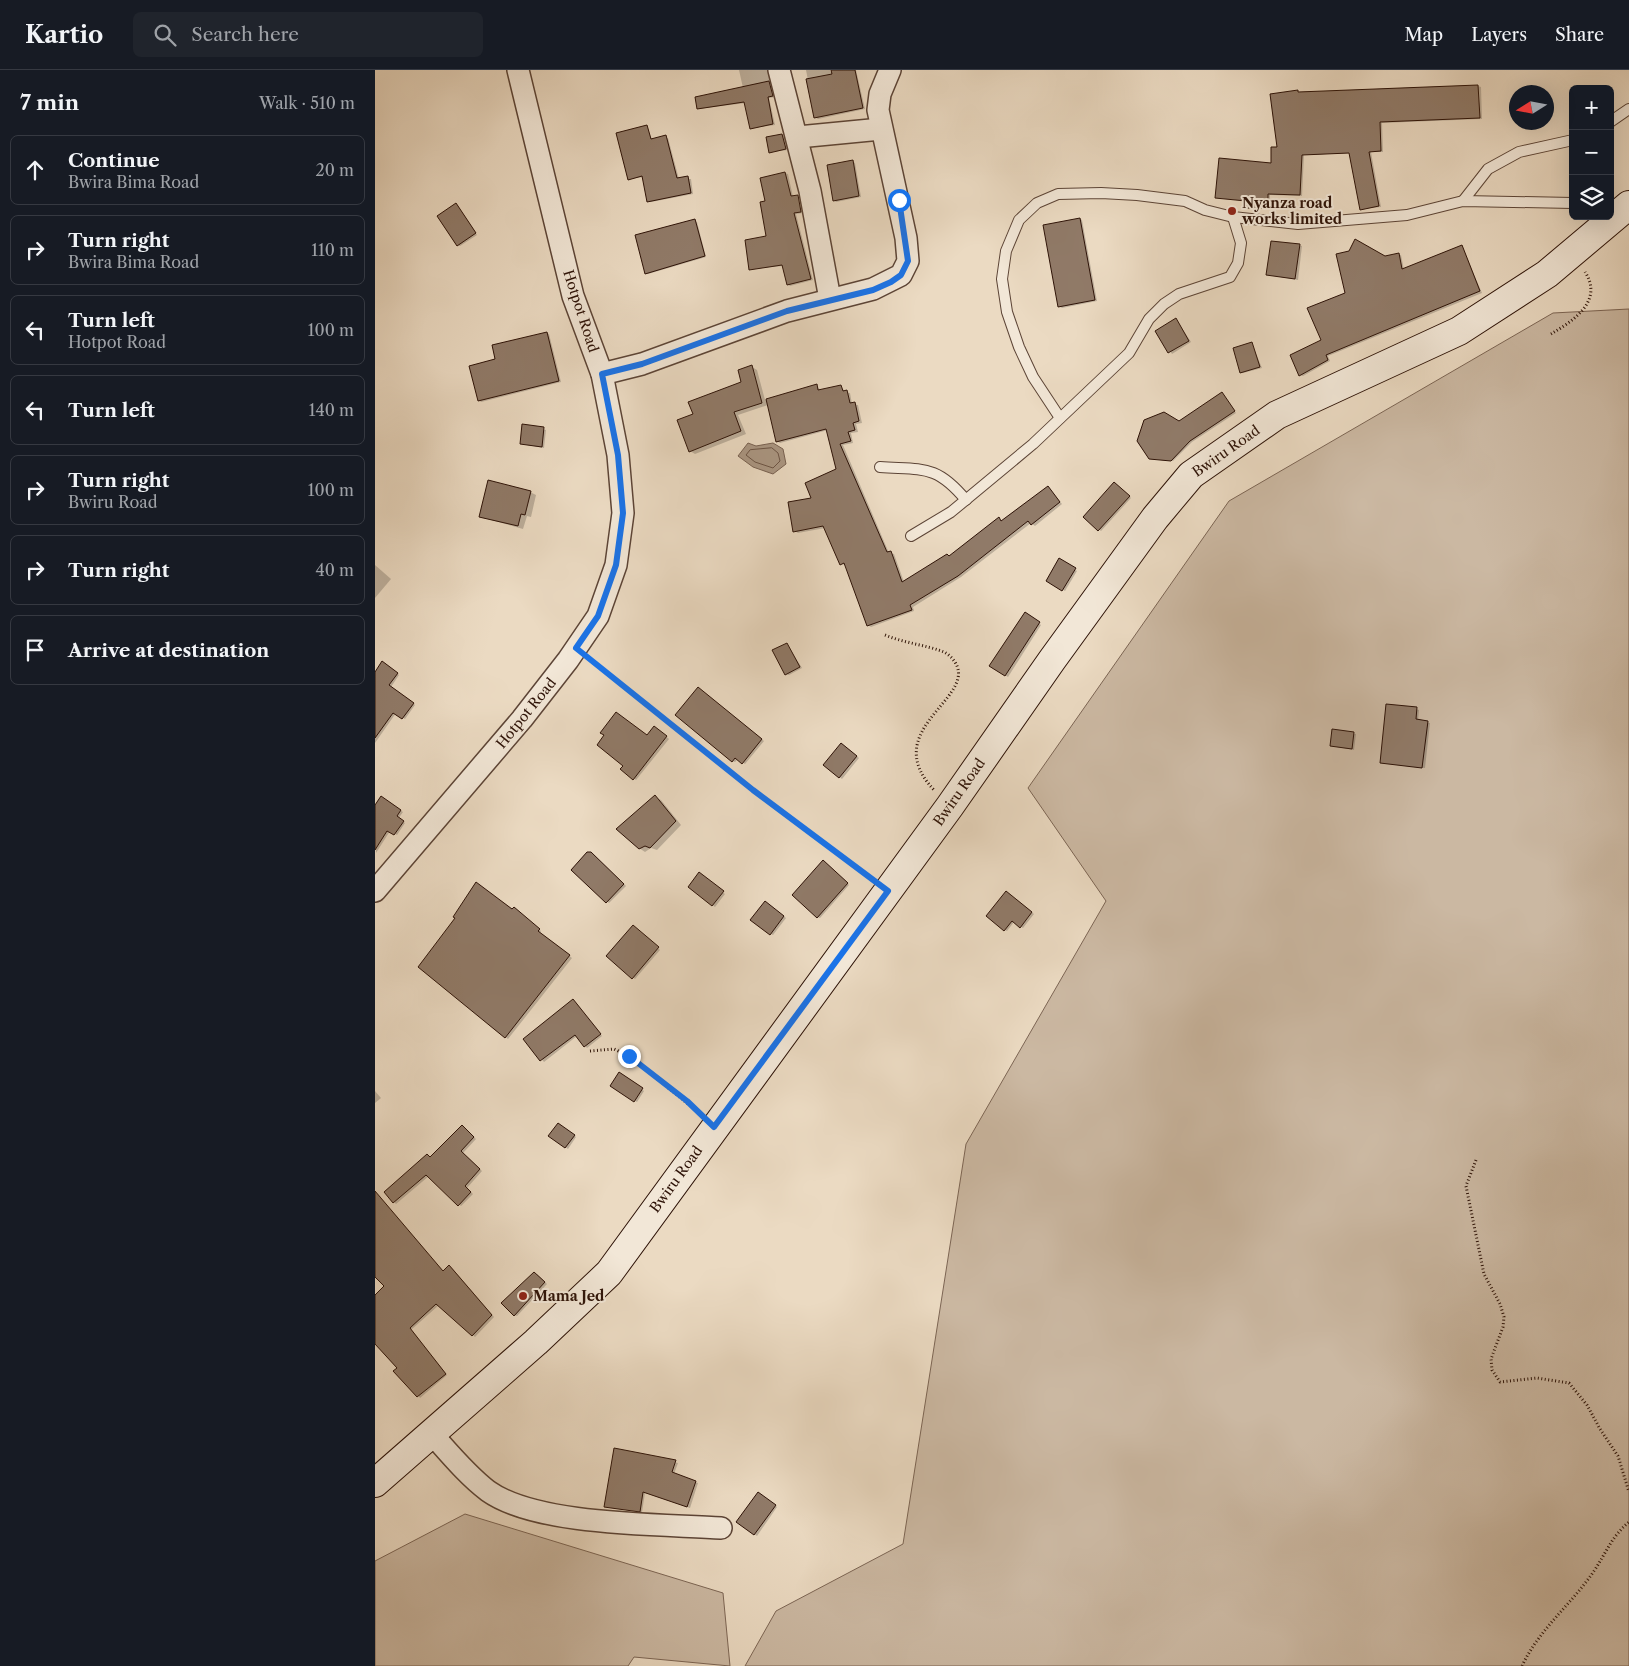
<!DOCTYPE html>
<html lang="en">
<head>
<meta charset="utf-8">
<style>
	:root { --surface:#171b24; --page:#20242c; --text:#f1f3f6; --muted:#9ea1a6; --line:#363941 }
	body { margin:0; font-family:"Libre Caslon Text",serif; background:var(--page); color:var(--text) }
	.controls { position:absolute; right:15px; top:15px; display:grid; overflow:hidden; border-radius:8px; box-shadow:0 5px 20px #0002 }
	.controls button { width:45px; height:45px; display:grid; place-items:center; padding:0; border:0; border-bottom:1px solid var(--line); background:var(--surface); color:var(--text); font:25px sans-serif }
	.compass { position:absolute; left:1134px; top:15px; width:45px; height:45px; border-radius:50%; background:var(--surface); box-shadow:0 5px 20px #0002; rotate:259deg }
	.stop { position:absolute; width:15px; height:15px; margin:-11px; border:4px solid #1a73e8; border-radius:50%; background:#fff }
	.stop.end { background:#1a73e8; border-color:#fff; box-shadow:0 1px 5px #0008 }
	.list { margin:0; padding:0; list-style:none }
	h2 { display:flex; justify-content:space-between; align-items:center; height:65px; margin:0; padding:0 20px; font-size:21px }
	h2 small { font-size:16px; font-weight:400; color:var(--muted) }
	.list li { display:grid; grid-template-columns:32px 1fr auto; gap:15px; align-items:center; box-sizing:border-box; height:70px; margin:0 10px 10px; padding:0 10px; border:1px solid var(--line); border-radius:8px }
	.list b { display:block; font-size:19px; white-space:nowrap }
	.list p { margin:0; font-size:16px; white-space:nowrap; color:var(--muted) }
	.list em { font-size:16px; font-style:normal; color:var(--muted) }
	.icon { flex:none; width:28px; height:28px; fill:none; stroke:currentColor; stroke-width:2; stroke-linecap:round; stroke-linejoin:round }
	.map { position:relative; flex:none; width:1254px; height:1596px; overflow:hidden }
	header { display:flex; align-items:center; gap:30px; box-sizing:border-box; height:70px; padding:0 25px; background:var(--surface); border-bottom:1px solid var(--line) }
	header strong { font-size:24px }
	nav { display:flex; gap:28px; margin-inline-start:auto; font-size:18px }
	.search { width:350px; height:45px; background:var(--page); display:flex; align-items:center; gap:12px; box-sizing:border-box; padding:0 18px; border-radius:8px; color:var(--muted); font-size:19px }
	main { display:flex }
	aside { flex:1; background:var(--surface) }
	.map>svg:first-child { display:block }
</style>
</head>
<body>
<header>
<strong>Kartio</strong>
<div class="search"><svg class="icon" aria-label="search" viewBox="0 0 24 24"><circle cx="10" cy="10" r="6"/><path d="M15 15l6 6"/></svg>Search here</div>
<nav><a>Map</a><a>Layers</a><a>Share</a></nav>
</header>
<main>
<aside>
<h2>7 min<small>Walk · 510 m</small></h2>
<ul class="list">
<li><svg class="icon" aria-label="ahead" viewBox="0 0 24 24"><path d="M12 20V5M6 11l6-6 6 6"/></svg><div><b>Continue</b><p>Bwira Bima Road</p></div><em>20 m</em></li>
<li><svg class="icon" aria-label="right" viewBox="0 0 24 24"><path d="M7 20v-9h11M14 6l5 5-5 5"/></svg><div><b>Turn right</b><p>Bwira Bima Road</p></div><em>110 m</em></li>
<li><svg class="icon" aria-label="left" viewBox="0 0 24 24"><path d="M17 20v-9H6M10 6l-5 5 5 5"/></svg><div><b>Turn left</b><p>Hotpot Road</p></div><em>100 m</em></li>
<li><svg class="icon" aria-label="left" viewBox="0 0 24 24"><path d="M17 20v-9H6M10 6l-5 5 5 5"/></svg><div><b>Turn left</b></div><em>140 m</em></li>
<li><svg class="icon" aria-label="right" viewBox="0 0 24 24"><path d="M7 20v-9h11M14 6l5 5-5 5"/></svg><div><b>Turn right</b><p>Bwiru Road</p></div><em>100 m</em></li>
<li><svg class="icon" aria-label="right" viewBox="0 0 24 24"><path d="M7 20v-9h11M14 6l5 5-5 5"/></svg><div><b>Turn right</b></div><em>40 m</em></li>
<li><svg class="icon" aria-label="arrive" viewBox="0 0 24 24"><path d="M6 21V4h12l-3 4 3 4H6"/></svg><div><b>Arrive at destination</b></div></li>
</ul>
</aside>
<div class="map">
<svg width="1254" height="1596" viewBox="0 0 1254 1596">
	<rect width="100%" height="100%" fill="#ebdac2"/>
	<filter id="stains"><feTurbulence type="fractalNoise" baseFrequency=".004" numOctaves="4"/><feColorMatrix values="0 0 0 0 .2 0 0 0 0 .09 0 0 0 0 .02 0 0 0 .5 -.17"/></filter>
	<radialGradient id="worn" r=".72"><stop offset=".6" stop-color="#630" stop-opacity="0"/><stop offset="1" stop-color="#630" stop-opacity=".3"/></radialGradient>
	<g fill="#cbb8a2" stroke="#7c6554">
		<polygon points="1254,239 1254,1596 370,1596 401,1541 528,1474 591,1074 731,831 653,718 854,431 1178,243"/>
		<polygon points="90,1444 348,1523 355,1596 259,1587 253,1596 0,1596 0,1491"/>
	</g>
	<polygon fill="#aa9682" stroke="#786151" points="373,373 381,376 398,373 408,379 411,394 398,404 378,397 363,386"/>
	<g fill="#0003">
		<polygon points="364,0 393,0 400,27 394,28 400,55 376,58 371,33 323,39 368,18"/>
		<polygon points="431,0 455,0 456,2 481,0 490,39 443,49 440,47"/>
		<polygon points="1103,16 1106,17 1107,49 1007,53 1008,82 996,82 1006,137 986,139 976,83 929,85 927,126 895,125 895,138 874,139 872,137 872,131 841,127 897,94 923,22"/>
		<polygon points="272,57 277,70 293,68 304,109 316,109 318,124 276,132 274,131 269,107 254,109"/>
		<polygon points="407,65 410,67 413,80 396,82"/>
		<polygon points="478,92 480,93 486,127 461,132 459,130"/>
		<polygon points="410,103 413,104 418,127 425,127 428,143 421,144 438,210 415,216 413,214 408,196 376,199 392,167 392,132"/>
		<polygon points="81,134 102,165 85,176 82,175"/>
		<polygon points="705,149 707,150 722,231 687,238 684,236"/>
		<polygon points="320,151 322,152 331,187 273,204 271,203"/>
		<polygon points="924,175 927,176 923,210 893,205"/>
		<polygon points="1087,176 1107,223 953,286 955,291 928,306 925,305 947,271 971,224 1010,187 1026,185 1029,200"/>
		<polygon points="801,249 816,272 797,284 782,261"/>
		<polygon points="171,263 174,264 186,312 106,332 104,330"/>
		<polygon points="877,274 887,298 868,303 866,302"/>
		<polygon points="377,297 382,300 390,330 442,316 446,321 466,316 470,322 475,323 477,334 483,335 487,353 481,354 483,362 476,363 478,373 468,375 514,483 519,484 529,512 575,487 624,449 628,452 673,418 687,434 660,456 656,453 586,507 538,537 539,541 496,557 493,555 471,495 466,494 450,458 423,463 420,461 438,429 463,400 453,360 405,373 402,371 393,335 363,345 371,364 320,384 315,381 320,345 368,313"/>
		<polygon points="847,323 861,343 817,372 798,391 775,388 804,352"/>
		<polygon points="149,355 171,360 169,378 146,374"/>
		<polygon points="742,415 756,428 726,461 709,447"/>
		<polygon points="155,422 161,425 156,447 152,446 148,459 105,447"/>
		<polygon points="685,490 702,501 690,521 673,511"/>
		<polygon points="0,495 16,509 0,528"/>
		<polygon points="650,544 666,555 633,607 615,596"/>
		<polygon points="412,574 427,598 414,605 411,604"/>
		<polygon points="8,593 24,605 16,617 40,635 30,649 21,643 0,673 0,604"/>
		<polygon points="325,620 389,671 370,694 363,689 360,692 357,691"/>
		<polygon points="1041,639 1044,640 1043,651 1055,653 1050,698 1006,693"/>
		<polygon points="282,659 294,669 261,710 247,699 272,667"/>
		<polygon points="958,660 981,664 979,680 956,676"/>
		<polygon points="469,676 484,688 467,709 449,695"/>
		<polygon points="280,727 286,730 306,755 282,780 276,778 270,782 264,778"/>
		<polygon points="7,728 28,742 23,749 30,753 22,765 15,761 1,783 0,737"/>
		<polygon points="219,785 251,816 234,833 198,800"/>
		<polygon points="451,793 474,815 445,848 442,847"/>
		<polygon points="326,805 350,824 340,837 314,817"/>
		<polygon points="634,824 659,844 648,858 639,852 632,861 630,860"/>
		<polygon points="393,834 411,848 398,865 396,864"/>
		<polygon points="141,840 166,861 165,863 197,888 133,969 45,897"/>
		<polygon points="260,858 285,880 260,909 232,886"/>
		<polygon points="199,931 227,966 212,978 202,966 169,992 150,969"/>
		<polygon points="244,1004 269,1021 262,1032 236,1016"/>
		<polygon points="0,1021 6,1028 0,1033"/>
		<polygon points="185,1056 201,1067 193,1079 175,1066"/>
		<polygon points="89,1058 101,1069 88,1083 107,1101 92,1118 98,1124 86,1136 54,1106 21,1134 19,1132 53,1085 56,1088"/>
		<polygon points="6,1130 68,1202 75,1197 77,1198 119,1247 100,1267 64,1235 36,1260 72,1305 45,1328 24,1299 0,1272 0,1227 11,1217 0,1205 0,1135"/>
		<polygon points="162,1204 172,1214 142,1246 139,1245"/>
		<polygon points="240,1380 303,1393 299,1404 323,1413 315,1438 270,1423 267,1442 230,1436"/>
		<polygon points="386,1425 402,1437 382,1466 379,1464"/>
	</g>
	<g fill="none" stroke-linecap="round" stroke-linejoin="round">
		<polygon stroke="#6c5444" stroke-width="1" points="397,378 403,383 405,391 398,398 380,392 371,385 375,380"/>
	</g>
	<g fill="#907a68" stroke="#2d1207">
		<polygon points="456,0 480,0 488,38 439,48 431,9 457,4"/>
		<polygon points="394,11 398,26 393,27 398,54 375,59 369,32 322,39 320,27"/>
		<polygon points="1103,15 1105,48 1005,52 1006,81 994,82 1004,136 985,140 974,83 927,85 925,125 893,124 893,138 871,138 871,131 840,128 844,88 896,93 896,77 902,77 895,24 923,20 923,22"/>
		<polygon points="272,55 276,69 291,65 302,108 313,106 316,123 272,132 267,106 253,110 241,63"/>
		<polygon points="407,64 411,79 394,83 391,67"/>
		<polygon points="478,90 484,126 458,131 452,95"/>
		<polygon points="410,102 416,126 423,125 426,142 419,143 436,209 412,215 407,195 374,200 370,170 391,166 385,132 390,131 385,108"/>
		<polygon points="81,133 101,163 82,176 62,146"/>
		<polygon points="705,148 720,230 683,237 668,155"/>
		<polygon points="320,149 330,186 270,204 260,165"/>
		<polygon points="980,169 1010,186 1024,183 1027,199 1087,175 1105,221 951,285 953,290 924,306 915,285 946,270 932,238 970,223 961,184 974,181"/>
		<polygon points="896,171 925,174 920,209 891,205"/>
		<polygon points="801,248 814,271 793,283 780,261"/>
		<polygon points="172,262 184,311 103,331 94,296 120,289 117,275"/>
		<polygon points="877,272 885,297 865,303 858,278"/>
		<polygon points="377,295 387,333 359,342 366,361 314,382 302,350 318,344 313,332 366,312 363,300"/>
		<polygon points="442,314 443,320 466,315 468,321 472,320 475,333 480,332 484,351 478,353 480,360 473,362 476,371 465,374 512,482 516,481 527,512 572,484 574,486 624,447 626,451 673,416 685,432 656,455 653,451 583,506 535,535 537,540 492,556 469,493 465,495 448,456 418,462 413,432 436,428 430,413 461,399 451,359 401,372 391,329"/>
		<polygon points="847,322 860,341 815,371 796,391 774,389 762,371 769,350 789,342 804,351"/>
		<polygon points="147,354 169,357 167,377 145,374"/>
		<polygon points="113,410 156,421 150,445 146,444 143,456 104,447"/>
		<polygon points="739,412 755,426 723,461 708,447"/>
		<polygon points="684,488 701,498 687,521 671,511"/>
		<polygon points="650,542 665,552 630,606 614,596"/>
		<polygon points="412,573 425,597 410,605 397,580"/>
		<polygon points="7,591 23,603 14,615 39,633 27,649 18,643 0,668 0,602"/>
		<polygon points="323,617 387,669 367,694 360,688 357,692 300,645"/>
		<polygon points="1011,634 1042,637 1041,649 1053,651 1047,698 1005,693"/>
		<polygon points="241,642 272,665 279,656 292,666 258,710 245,699 248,696 222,675 229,665 225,663"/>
		<polygon points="957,659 979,662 977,679 955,676"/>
		<polygon points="466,673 482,686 464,708 448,695"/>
		<polygon points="280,725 301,751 275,778 270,776 264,779 241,759"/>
		<polygon points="6,726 26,740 22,746 29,751 19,765 12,761 0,780 0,735"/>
		<polygon points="212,782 216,782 249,814 231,833 196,800"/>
		<polygon points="448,790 473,813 442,848 417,825"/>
		<polygon points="324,802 349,821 337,836 313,817"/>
		<polygon points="101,812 137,839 139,837 165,859 163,861 195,885 130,968 43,897 80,848 78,847"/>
		<polygon points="631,821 657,842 645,858 637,851 629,861 611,846"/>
		<polygon points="390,831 409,846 395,865 375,850"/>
		<polygon points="258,855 284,877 257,909 231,886"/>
		<polygon points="198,929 226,964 209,977 200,965 165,991 148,969"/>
		<polygon points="244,1002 268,1018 259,1032 235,1016"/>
		<polygon points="183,1053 200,1065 190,1078 173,1066"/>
		<polygon points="87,1055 99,1067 86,1081 105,1099 90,1116 96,1122 83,1136 51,1105 18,1133 9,1122 52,1084 55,1087"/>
		<polygon points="0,1121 68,1201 74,1195 117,1245 97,1266 61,1234 35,1258 71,1304 42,1327 18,1301 22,1298 0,1274 0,1225 9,1216 0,1207"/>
		<polygon points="159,1202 170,1212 139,1246 126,1233"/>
		<polygon points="239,1378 301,1390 297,1402 321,1411 312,1437 268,1422 265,1442 229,1437"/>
		<polygon points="383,1422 401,1435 379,1465 361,1452"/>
	</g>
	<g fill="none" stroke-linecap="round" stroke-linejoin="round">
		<defs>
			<g id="service">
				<polyline points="1235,52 1254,39"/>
				<polyline points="1088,131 1113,99 1144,82 1198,70"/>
				<polyline points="685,348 658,307 644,277 632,242 627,209 631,181 644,150 662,133 683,124 726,123 762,125 810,131 830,140 858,147 923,154 1032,145 1088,131 1198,133"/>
				<path d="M505,397C548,400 561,394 591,430"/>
				<polyline points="536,466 576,442 658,374 754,283 774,249 789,234 804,224 855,207 863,193 866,173 858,147"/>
			</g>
			<g id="minor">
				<polyline points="404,0 435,121 455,229"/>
				<polyline points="423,67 506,59"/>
				<polyline points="227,304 267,294 412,241 498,219 526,205 533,191 531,168 503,40 505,24 515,0"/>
				<polyline points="0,821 147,649 193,590 223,546 241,495 248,443 243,385 227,304 198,226 143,0"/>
				<path d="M57,1364C74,1383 92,1405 113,1421C162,1456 285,1454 346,1458"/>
			</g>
			<polyline id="secondary" points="0,1413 161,1272 234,1203 575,736 677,590 780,448 816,405 902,345 1084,261 1172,204 1254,135"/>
		</defs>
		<use href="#service" stroke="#5c4436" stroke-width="12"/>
		<use href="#minor" stroke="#5c4436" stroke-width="24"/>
		<use href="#secondary" stroke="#2d1207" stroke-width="30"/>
		<g stroke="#2d1207" stroke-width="3" stroke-dasharray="1 2.5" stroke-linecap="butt">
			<path d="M1176,264C1198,251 1229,231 1210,202"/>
			<path d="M510,565C529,573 551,575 569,582C575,585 580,591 582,596C596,631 504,661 559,720"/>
			<polyline points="216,590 378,720 495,807"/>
			<polyline points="215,981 239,979 254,986 323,1042"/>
			<polyline points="1101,1090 1091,1116 1109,1204 1125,1234 1129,1247 1128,1257 1116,1289 1117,1300 1125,1312 1162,1308 1194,1313 1212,1335 1225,1359 1243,1386 1254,1422"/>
			<path d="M1147,1596C1165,1558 1196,1535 1219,1501C1231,1483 1237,1466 1254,1452"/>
		</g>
		<use href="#service" stroke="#f2e7d7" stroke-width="10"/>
		<use href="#minor" stroke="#f2e7d7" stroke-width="21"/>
		<use href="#secondary" stroke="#f2e7d7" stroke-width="28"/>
	</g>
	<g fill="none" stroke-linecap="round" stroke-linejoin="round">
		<polyline stroke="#1a73e8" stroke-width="6" points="254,986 312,1031 339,1057 513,821 378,720 201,578 223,546 241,495 248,443 243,385 227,304 267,294 412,241 498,220 516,212 526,205 533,191 524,130"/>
	</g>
	<g fill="#8f2418" stroke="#f2e7d7" stroke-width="2">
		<circle cx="857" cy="141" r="5"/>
		<circle cx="148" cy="1226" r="5"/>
	</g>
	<g text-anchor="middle" stroke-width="4" stroke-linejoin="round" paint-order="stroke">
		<g font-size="14" font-weight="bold" fill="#2d1207" stroke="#f2e7d7" text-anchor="start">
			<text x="867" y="138">Nyanza road<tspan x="867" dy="16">works limited</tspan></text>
			<text x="158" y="1231">Mama Jed</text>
		</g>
		<g font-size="14" fill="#2d1207" stroke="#f2e7d7">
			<text transform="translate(206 241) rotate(72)" y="5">Hotpot Road</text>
			<text transform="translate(851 381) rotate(-35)" y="5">Bwiru Road</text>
			<text transform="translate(151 643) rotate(-51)" y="5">Hotpot Road</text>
			<text transform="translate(584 722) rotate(-55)" y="5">Bwiru Road</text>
			<text transform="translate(301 1109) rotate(-54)" y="5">Bwiru Road</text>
		</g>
	</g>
	<rect width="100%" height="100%" filter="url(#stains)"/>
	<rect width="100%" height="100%" fill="url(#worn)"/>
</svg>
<div class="controls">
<button>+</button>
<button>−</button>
<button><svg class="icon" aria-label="layers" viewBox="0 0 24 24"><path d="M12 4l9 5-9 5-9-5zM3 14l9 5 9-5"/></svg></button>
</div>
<svg class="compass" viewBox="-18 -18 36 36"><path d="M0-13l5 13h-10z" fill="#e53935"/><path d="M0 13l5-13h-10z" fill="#9ea1a6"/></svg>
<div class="stop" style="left:524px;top:130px"></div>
<div class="stop end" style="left:254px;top:986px"></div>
</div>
</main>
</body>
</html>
